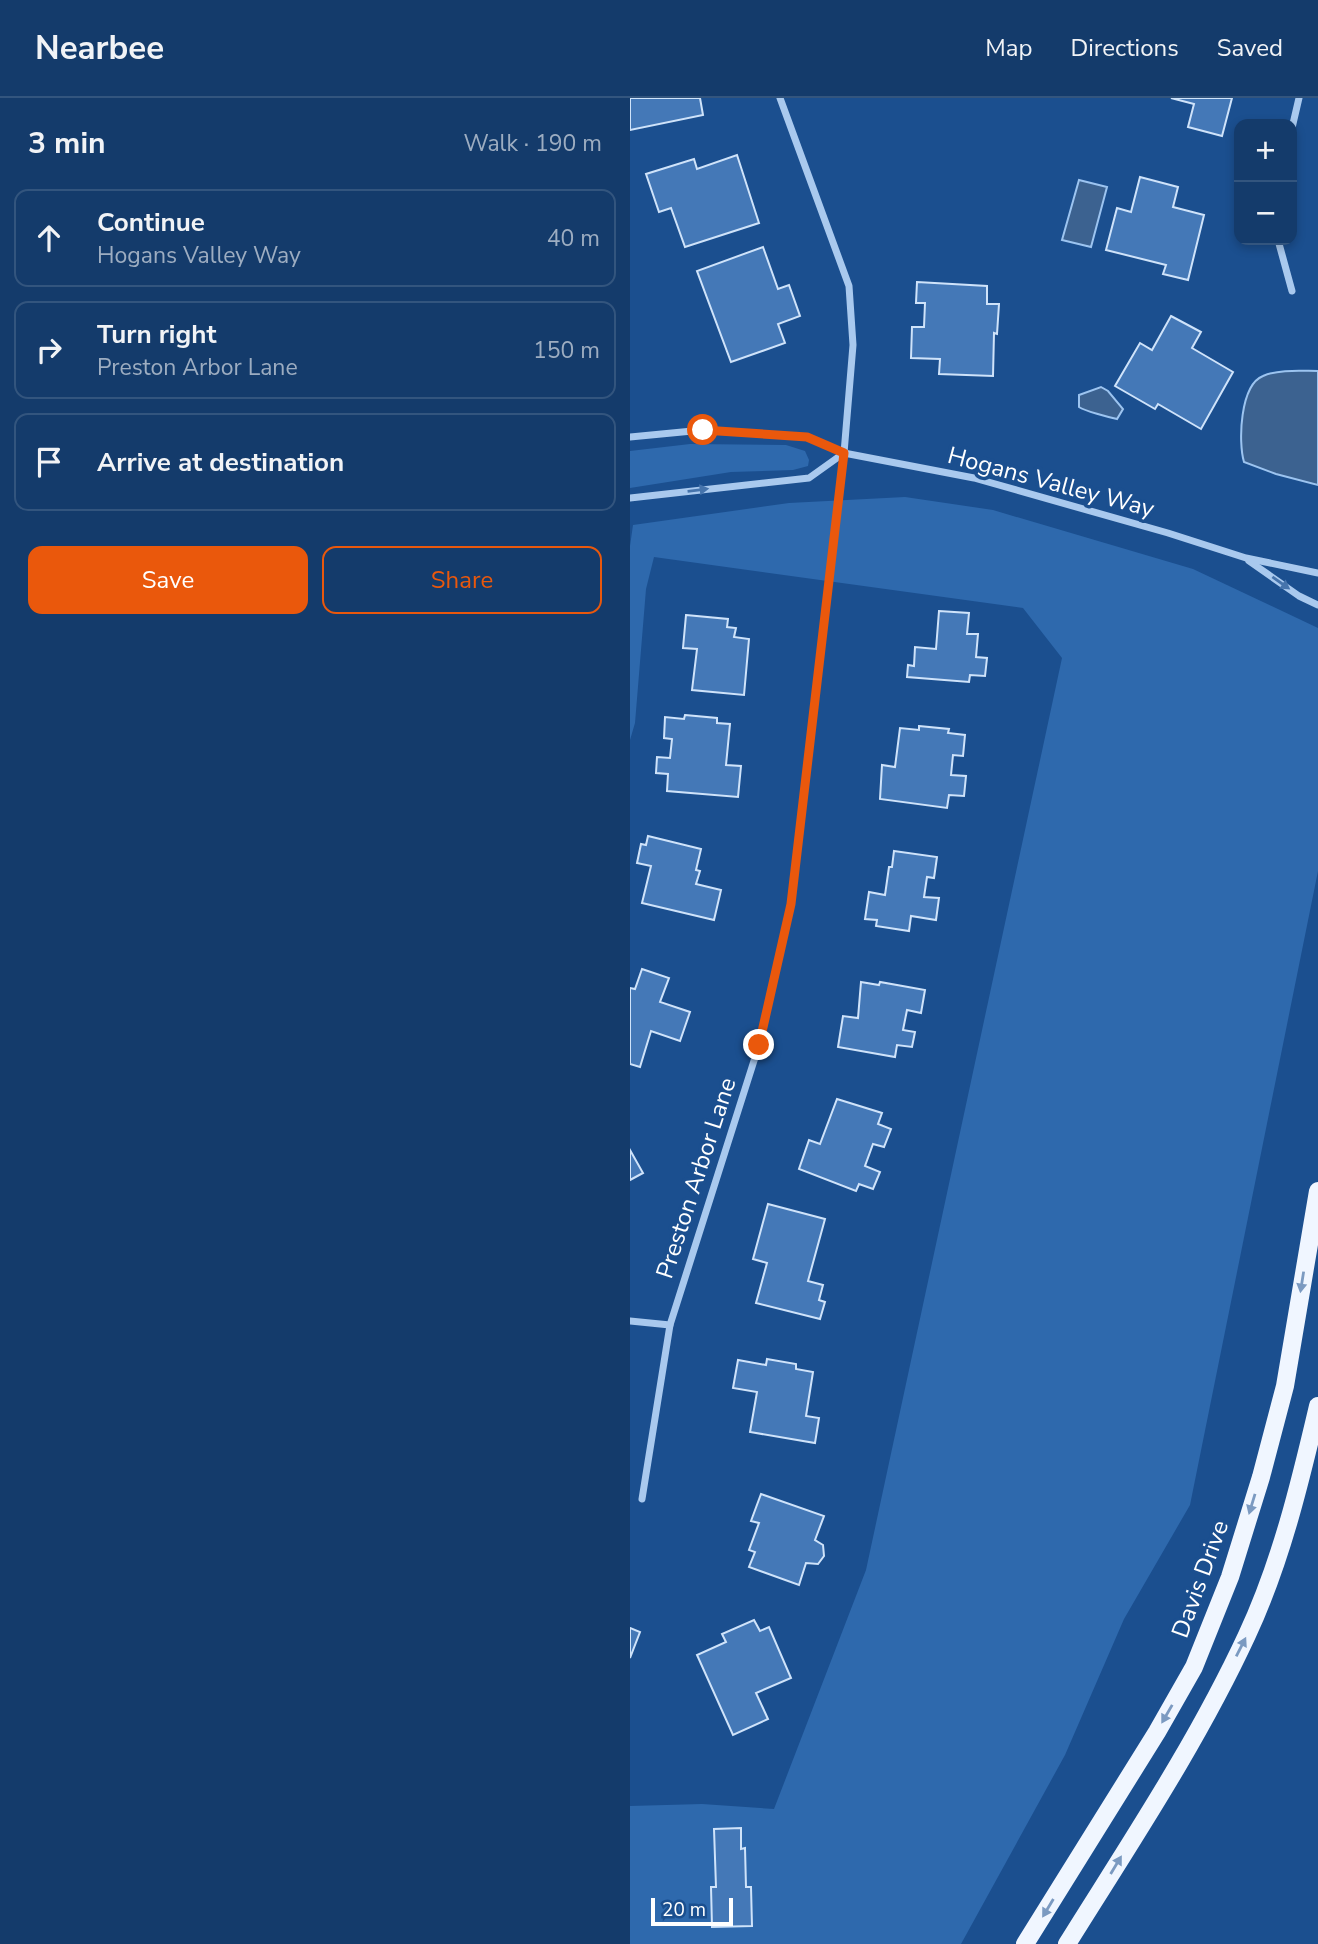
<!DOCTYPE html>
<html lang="en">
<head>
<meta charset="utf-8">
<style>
	:root { --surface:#143b6b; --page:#1d4271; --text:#f1f3f6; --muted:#9dadc1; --line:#33557e; --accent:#ea580c }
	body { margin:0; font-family:"Nunito Sans",sans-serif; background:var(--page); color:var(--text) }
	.controls { position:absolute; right:21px; top:21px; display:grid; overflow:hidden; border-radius:14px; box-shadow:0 4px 10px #0003 }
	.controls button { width:63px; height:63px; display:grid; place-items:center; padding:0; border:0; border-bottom:2px solid var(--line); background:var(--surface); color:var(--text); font:35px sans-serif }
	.scale { position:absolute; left:21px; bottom:18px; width:82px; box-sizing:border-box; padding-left:7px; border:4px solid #fff; border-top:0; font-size:19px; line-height:24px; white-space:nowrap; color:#fff; -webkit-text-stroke:5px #1b4f8f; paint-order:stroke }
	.stop { position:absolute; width:21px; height:21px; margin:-16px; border:5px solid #ea580c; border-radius:50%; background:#fff }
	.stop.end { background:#ea580c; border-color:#fff; box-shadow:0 2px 7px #0008 }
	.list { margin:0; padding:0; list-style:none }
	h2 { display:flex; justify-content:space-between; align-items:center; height:91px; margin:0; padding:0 28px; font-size:30px }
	h2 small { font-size:23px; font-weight:400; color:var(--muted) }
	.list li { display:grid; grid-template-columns:46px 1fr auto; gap:21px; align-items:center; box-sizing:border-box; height:98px; margin:0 14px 14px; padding:0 14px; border:2px solid var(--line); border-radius:14px }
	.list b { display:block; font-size:26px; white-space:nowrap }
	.list p { margin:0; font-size:23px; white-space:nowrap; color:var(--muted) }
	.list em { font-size:23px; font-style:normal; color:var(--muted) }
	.actions { display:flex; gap:14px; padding:21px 28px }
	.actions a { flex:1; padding:16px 0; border:2px solid var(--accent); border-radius:14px; text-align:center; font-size:24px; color:var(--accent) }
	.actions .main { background:var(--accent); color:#fff }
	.icon { flex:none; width:38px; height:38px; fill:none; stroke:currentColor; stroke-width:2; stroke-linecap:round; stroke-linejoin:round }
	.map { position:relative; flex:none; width:688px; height:1846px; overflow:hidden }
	header { display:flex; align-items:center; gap:42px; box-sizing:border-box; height:98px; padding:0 35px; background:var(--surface); border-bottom:2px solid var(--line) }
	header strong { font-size:33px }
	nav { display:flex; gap:38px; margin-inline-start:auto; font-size:24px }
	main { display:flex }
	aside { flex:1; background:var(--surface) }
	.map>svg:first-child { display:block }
</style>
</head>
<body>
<header>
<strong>Nearbee</strong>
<nav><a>Map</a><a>Directions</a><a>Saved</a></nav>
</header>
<main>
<aside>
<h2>3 min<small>Walk · 190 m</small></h2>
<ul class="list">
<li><svg class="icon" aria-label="ahead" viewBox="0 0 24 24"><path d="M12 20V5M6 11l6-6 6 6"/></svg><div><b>Continue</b><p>Hogans Valley Way</p></div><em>40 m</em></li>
<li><svg class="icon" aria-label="right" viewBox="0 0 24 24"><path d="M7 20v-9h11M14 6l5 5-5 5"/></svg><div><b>Turn right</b><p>Preston Arbor Lane</p></div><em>150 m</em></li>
<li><svg class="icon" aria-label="arrive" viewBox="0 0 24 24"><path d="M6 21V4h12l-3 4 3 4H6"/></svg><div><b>Arrive at destination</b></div></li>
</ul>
<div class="actions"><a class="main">Save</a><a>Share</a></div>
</aside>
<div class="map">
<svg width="688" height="1846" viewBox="0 0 688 1846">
	<rect width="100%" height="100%" fill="#1b4f8f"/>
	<g fill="#2e69ad">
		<polygon points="60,346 156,347 175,353 179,362 178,368 163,372 101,374 0,390 0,353"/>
		<polygon points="275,399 363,412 563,471 688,530 688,773 560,1407 494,1521 435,1657 331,1846 0,1846 0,1708 72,1706 144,1711 236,1472 432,560 393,510 24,459 16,491 5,625 0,642 0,448 3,427 159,405"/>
	</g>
	<g fill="#3c6290" stroke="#9cc4f0" stroke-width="2">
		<polygon points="449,82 477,89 461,149 432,142"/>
		<path d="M688,273V387L646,376L614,364C608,344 610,287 633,278C649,271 671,273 688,273Z"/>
		<path d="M471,289L478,293L493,311L487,321C478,319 455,313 449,309V297Z"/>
	</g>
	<g fill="#4478b7" stroke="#cfe3fa" stroke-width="2">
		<polygon points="0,0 70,0 73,17 0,32"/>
		<polygon points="541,0 602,0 592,38 558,29 564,6"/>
		<polygon points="107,57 129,125 55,149 41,110 29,114 16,76 64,61 67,71"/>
		<polygon points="510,79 548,89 543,109 574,117 558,182 533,176 536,167 476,152 487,110 501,114"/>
		<polygon points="133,149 148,191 159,187 170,218 148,226 155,245 101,264 67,173"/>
		<polygon points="287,184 357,188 357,206 369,206 367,236 364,235 363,278 309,276 310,261 281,260 282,229 294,229 295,205 286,205"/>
		<polygon points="541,218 571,234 562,250 603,274 571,331 528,306 525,311 485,288 510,245 522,252"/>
		<polygon points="309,513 339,515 337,536 348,536 346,559 357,560 355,578 340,577 339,584 277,579 278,567 284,568 285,549 306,551"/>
		<polygon points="56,517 98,521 97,529 106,530 104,539 119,541 114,597 62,592 67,551 53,550"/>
		<polygon points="55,617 87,620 87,625 100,626 96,667 111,668 108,699 37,693 38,676 26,675 27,659 40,660 42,641 34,640 35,619 54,621"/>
		<polygon points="289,628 319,631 318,635 335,637 333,658 323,657 321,677 336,678 334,698 319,697 317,710 250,701 252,667 265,669 270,630 289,632"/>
		<polygon points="18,738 71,751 66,772 70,773 66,786 91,792 84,822 12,805 21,768 7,765 11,746 16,747"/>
		<polygon points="264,753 307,759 304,780 297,779 294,799 309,800 306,822 281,818 279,833 246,828 247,822 235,821 239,794 255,797 259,769 262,769"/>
		<polygon points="12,871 39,880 30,904 60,914 50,943 21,933 10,969 0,966 0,890 5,891"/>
		<polygon points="231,884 249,887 250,884 295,892 291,915 277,912 273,932 285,934 282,949 267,947 265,959 208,949 213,918 228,920"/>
		<polygon points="207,1001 252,1015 248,1026 261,1031 254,1049 243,1046 235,1068 250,1074 243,1091 229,1086 226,1093 169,1071 179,1042 190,1046"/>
		<polygon points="0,1052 13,1075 0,1082"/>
		<polygon points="138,1106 195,1121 178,1183 193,1187 189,1202 195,1204 190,1221 126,1205 137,1165 123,1161"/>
		<polygon points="137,1261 166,1266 166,1271 183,1274 176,1318 189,1320 185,1345 120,1334 127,1294 103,1290 108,1262 136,1267"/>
		<polygon points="131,1396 194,1418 185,1442 193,1447 194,1458 188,1466 176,1465 169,1487 119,1469 125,1454 119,1452 129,1425 121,1423"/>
		<polygon points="124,1522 130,1533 139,1529 161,1580 126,1595 138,1621 103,1637 67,1557 96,1544 92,1536"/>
		<polygon points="0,1530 10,1534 0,1560"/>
		<polygon points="111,1730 111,1751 115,1750 116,1789 121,1789 122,1828 82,1829 81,1789 86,1789 84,1731"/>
	</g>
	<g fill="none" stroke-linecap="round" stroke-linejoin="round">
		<g stroke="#a9c9ee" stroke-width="7">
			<polyline points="662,30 669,0"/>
			<polyline points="648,142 662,193"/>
			<polyline points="0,339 73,332 177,339 214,355 344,380 538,435 616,460 688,475"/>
			<polyline points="0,400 179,380 214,355"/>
			<polyline points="619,463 669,498 688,507"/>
			<polyline points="0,1223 40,1227"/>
			<polyline points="12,1401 40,1227 129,947 161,806 214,355 223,247 219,188 150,0"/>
		</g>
		<g stroke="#f0f6ff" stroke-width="18">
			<polyline points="395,1846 527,1634 564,1569 600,1479 631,1379 655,1288 688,1093"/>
			<path d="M437,1846C500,1745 567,1645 617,1537C651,1464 670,1385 688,1308"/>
		</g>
	</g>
	<defs><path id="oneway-solid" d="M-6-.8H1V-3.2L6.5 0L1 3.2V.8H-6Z" transform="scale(1.75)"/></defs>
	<g fill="#4674ac">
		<use href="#oneway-solid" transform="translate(68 392) rotate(-7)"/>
		<use href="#oneway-solid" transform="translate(651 485) rotate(35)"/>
	</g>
	<g fill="#7b9ac1">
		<use href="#oneway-solid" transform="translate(672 1184) rotate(99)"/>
		<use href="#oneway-solid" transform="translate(622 1406) rotate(107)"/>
		<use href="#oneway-solid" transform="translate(611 1549) rotate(-63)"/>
		<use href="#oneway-solid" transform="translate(537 1616) rotate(120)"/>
		<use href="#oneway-solid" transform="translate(486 1767) rotate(-59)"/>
		<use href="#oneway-solid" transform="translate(418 1810) rotate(121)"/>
	</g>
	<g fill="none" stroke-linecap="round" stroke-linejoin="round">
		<polyline stroke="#ea580c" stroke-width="9" points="73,332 177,339 214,355 161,806 129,947"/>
	</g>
	<g text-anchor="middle" stroke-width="7" stroke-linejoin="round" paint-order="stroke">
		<g font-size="24" fill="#fff" stroke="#1b4f8f">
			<text transform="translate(421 384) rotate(15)" y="8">Hogans Valley Way</text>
			<text transform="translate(66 1080) rotate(-72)" y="8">Preston Arbor Lane</text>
			<text transform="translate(570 1481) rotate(-70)" y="8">Davis Drive</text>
		</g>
	</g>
</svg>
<div class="controls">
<button>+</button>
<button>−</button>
</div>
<div class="scale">20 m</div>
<div class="stop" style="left:73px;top:332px"></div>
<div class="stop end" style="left:129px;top:947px"></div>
</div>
</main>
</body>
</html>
